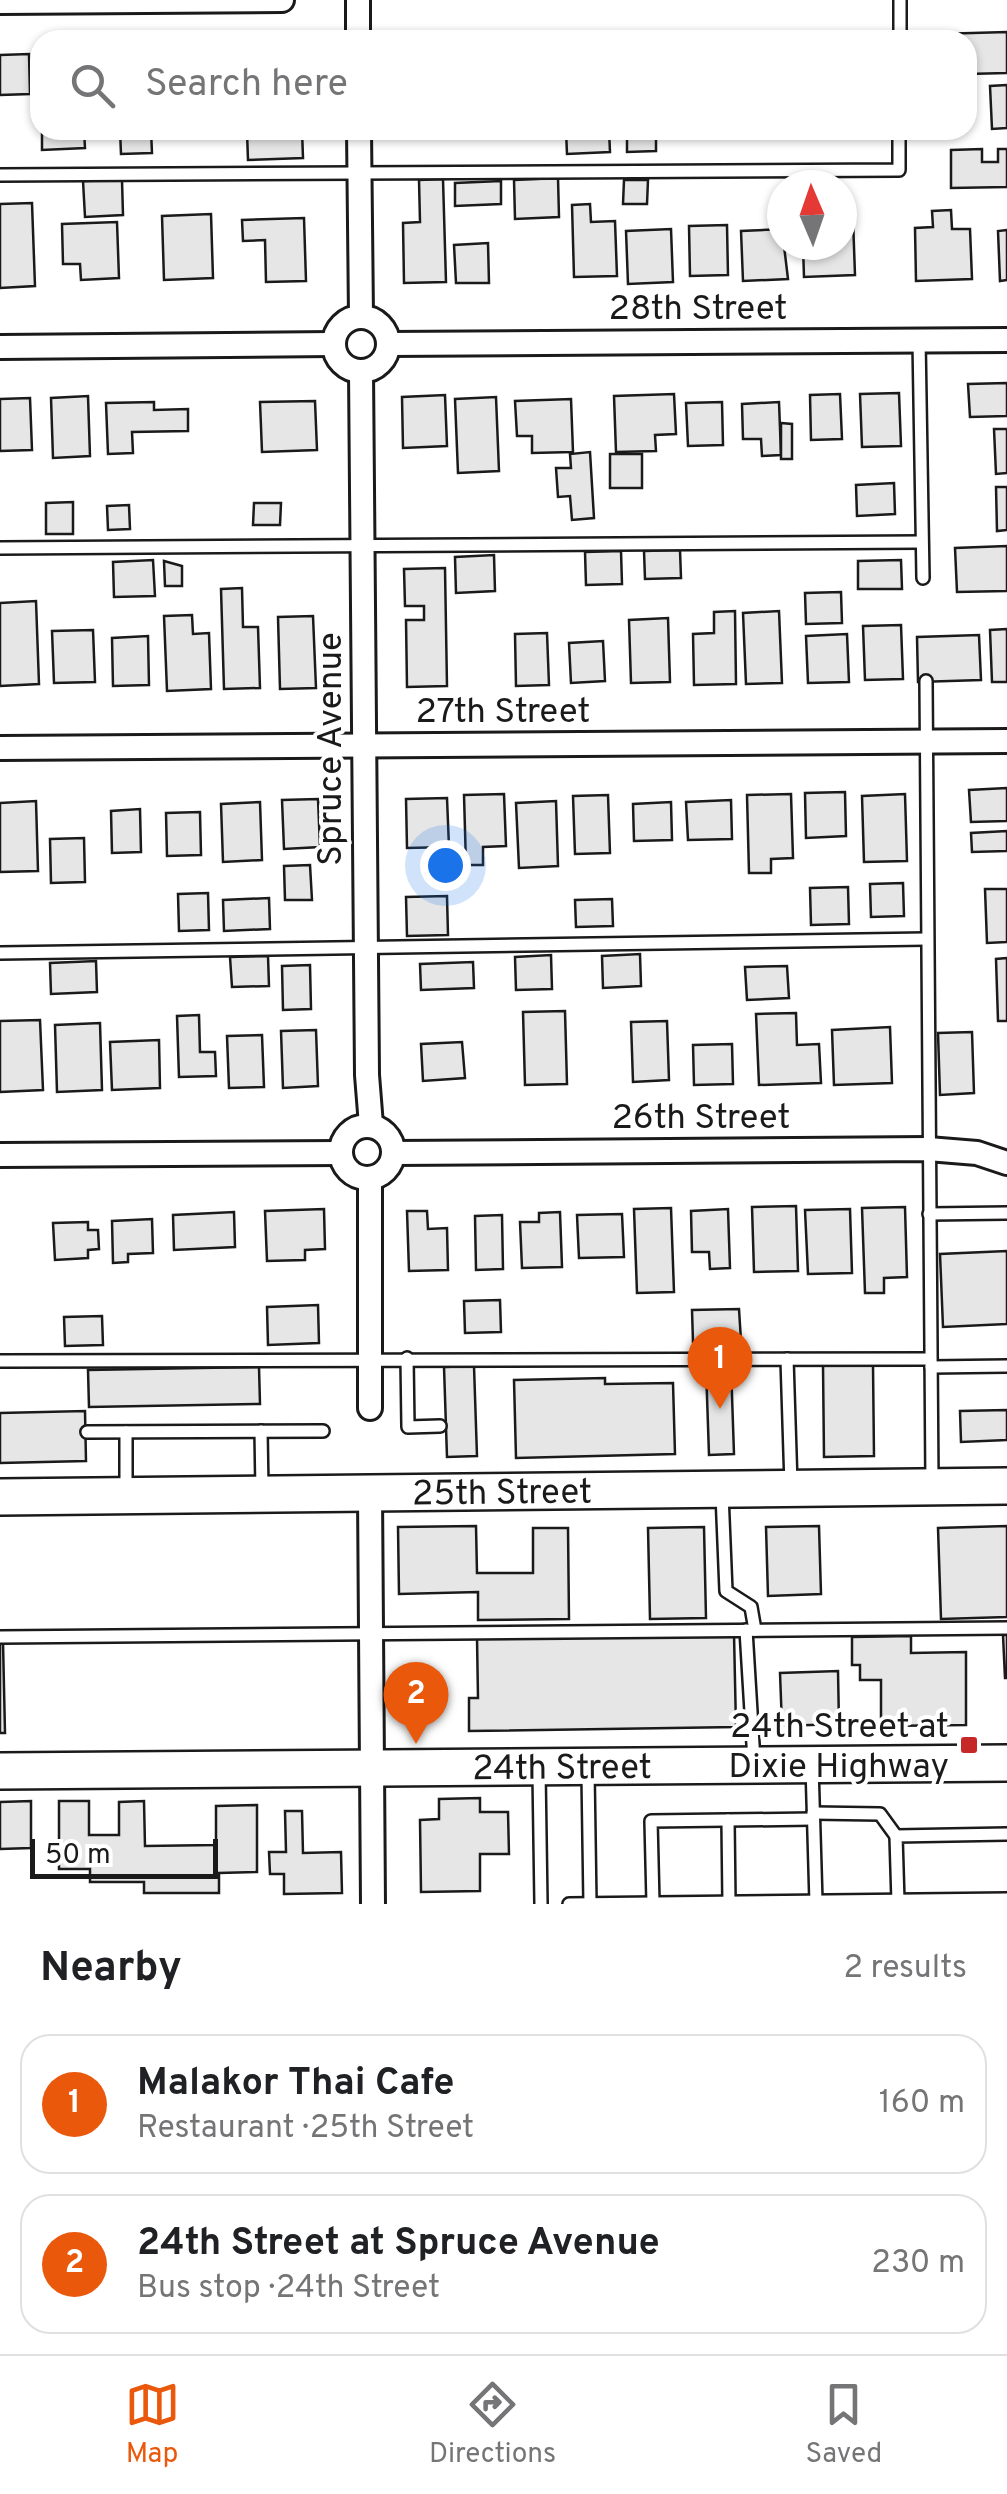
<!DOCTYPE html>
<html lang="en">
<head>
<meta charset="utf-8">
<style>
	:root { --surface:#fff; --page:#f2f2f2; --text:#202124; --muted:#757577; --line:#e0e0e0; --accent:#ea580c }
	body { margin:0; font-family:Overpass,sans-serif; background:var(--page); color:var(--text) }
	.compass { position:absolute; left:767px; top:170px; width:90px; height:90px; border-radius:50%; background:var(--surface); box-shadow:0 2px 8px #0004; rotate:358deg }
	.scale { position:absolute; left:30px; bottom:25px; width:188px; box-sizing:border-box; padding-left:10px; border:5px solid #1a1a1a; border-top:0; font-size:28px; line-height:35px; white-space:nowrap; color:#1a1a1a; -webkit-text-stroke:8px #fff; paint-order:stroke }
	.you { position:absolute; left:445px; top:865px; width:35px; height:35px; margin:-25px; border:8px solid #fff; border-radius:50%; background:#1a73e8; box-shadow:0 0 0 15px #1a73e833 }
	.badge { display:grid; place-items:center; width:65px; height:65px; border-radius:50%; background:var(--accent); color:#fff; font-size:32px; font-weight:700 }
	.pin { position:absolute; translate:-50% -82px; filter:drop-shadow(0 2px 5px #0008) }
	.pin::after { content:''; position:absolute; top:52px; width:35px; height:30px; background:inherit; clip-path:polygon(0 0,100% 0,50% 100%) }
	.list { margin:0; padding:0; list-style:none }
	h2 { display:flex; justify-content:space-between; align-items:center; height:130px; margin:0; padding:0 40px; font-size:42px }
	h2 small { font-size:32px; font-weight:400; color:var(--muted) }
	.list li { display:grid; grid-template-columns:65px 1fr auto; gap:30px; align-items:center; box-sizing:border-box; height:140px; margin:0 20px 20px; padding:0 20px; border:2px solid var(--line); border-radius:30px }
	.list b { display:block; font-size:38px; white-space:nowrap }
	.list p { margin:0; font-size:32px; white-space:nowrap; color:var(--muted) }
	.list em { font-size:32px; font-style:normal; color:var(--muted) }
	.icon { flex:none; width:55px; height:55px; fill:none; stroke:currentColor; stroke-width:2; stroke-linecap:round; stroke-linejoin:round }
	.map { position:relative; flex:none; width:1007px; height:1904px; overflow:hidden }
	.search { position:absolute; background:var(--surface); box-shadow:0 2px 8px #0004; left:30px; right:30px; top:30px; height:110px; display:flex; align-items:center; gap:25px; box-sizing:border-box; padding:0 35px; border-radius:30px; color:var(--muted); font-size:38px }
	.sheet { height:450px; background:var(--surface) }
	nav { display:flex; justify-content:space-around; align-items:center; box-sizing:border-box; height:140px; border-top:2px solid var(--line); background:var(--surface); font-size:28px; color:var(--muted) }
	nav a { display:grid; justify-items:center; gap:5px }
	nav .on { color:var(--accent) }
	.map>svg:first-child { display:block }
</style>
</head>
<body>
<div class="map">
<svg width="1007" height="1904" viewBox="0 0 1007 1904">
	<rect width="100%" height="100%" fill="#fff"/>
	<g fill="#e6e6e6" stroke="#1a1a1a" stroke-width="2.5">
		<polygon points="1007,32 1007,73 967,74 967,40 938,40 938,34"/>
		<polygon points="29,54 30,94 0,95 0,55"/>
		<polygon points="1007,85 1007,128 992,129 990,86"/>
		<polygon points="42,130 84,130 85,148 42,150"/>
		<polygon points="120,130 151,130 152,153 121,154"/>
		<polygon points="302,130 303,158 248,160 247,132"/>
		<polygon points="566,130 609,130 610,152 567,154"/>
		<polygon points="627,130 656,130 656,151 627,152"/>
		<polygon points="982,149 982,162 998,162 998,149 1007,149 1007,187 951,188 951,150"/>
		<polygon points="558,178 559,217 515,219 514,180"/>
		<polygon points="443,179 446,282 404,283 403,223 420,222 419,180"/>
		<polygon points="122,180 123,215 85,217 83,181"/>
		<polygon points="624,180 648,180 647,204 623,204"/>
		<polygon points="501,181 501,204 455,206 455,183"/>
		<polygon points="32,203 35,286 0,288 0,204"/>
		<polygon points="590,204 591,222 615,221 617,276 574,277 572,205"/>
		<polygon points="951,210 952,229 970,229 972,279 916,281 915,228 933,227 932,211"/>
		<polygon points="211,214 213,278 164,280 162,216"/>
		<polygon points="304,218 306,281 266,282 265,240 243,241 242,220"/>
		<polygon points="842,219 853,219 855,275 804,277 803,245 842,245"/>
		<polygon points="117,222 119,278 81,280 80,264 63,264 62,224"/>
		<polygon points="727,225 728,275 690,276 689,226"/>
		<polygon points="671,229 673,282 628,284 626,231"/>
		<polygon points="782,229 788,279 743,281 741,231"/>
		<polygon points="1007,230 1007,280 1000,281 998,231"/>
		<polygon points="488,243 489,283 456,283 454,245"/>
		<polygon points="1007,383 1007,416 970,417 968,384"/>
		<polygon points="899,393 901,446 862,447 860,394"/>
		<polygon points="674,394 676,434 655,435 656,451 616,452 614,396"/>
		<polygon points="840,394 842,439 811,440 810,395"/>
		<polygon points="445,395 447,446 403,448 402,397"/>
		<polygon points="88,396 90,456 53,458 51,398"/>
		<polygon points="496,397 499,471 458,473 455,399"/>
		<polygon points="30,398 32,450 0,451 0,399"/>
		<polygon points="571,399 573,452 532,453 532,436 517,436 515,401"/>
		<polygon points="315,401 317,450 262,452 260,402"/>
		<polygon points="154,402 154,410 188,409 188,431 132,432 133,453 108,454 106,403"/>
		<polygon points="722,402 723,445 688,446 686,403"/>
		<polygon points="779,402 781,455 762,456 761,439 743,439 742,404"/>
		<polygon points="781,423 792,424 792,459 781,459"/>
		<polygon points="994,429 1007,429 1007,473 996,474"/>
		<polygon points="590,452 594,518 572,520 570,496 558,497 556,468 571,468 570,454"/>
		<rect x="610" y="454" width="32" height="34"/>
		<polygon points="894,483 895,514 857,516 856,485"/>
		<polygon points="996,487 1007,487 1007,530 997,531"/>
		<polygon points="73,502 73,534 46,534 46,503"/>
		<polygon points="254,503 281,503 280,525 253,525"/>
		<polygon points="129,505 130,529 108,530 107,506"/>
		<polygon points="1007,546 1007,591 957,592 955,548"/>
		<polygon points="680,550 681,578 645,579 644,551"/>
		<polygon points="621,551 622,584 586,585 585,552"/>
		<polygon points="494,555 495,591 456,593 455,557"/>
		<polygon points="153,560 155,596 114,597 113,562"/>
		<polygon points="901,560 902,589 858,589 858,561"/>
		<polygon points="164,561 182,566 182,586 165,586"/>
		<polygon points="445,568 447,686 407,687 406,620 424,620 424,606 405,606 404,569"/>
		<polygon points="242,588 243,627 258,627 260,688 224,689 221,589"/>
		<polygon points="841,592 842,623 806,624 805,593"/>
		<polygon points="36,601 39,684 0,686 0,603"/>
		<polygon points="735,611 736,684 694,685 693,634 714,633 714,612"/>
		<polygon points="779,611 782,683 746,684 743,613"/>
		<polygon points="192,615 193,634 209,633 211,689 167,691 164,616"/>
		<polygon points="313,616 316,688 280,689 278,617"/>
		<polygon points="668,618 670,682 631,683 629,620"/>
		<polygon points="901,625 903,679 865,680 863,626"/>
		<polygon points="1007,629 1007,682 992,682 990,630"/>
		<polygon points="93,630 95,682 54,683 52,631"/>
		<polygon points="547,633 549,685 516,686 515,634"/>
		<polygon points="847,634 849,682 808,683 806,636"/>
		<polygon points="979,635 981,680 918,682 917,637"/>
		<polygon points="148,636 149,685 113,686 112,638"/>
		<polygon points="603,641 605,681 571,683 569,643"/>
		<polygon points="1007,788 1007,821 971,822 969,790"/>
		<polygon points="845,792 846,836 806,838 805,793"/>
		<polygon points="504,794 506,846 483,847 483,865 466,865 464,795"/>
		<polygon points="791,794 793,858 771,859 771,873 749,873 747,795"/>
		<polygon points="905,794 907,861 864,862 862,796"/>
		<polygon points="608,795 610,853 575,854 573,796"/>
		<polygon points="447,798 449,847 407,848 406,799"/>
		<polygon points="318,799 320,847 284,849 282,800"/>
		<polygon points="731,800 732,839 688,840 686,802"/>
		<polygon points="36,801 38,871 0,872 0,803"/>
		<polygon points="556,801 558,866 519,868 516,803"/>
		<polygon points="260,802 262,860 223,862 221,804"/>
		<polygon points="671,802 672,840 634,841 633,804"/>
		<polygon points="140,809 141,852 112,853 111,811"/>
		<polygon points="200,812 201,855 167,856 166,813"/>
		<polygon points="1007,831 1007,851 972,852 971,833"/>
		<polygon points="84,838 85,882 51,883 50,839"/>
		<polygon points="310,865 312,900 285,900 284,866"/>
		<polygon points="903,883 904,916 871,917 870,884"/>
		<polygon points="848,887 849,924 811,925 810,888"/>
		<polygon points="985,889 1007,889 1007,942 987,943"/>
		<polygon points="208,893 209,930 179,931 178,894"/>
		<polygon points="447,896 448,935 407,936 406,897"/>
		<polygon points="269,898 270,929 224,931 223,900"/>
		<polygon points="612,899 613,926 576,927 575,900"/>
		<polygon points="640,954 641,986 603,988 602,956"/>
		<polygon points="551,955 552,989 516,990 515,957"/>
		<polygon points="268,956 269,986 232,987 230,957"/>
		<polygon points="1007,958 1007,1021 998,1021 996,959"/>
		<polygon points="96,961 97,992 51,994 50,963"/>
		<polygon points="473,962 474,988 421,990 420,964"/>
		<polygon points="310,965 311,1009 283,1010 282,966"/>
		<polygon points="787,966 789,998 747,1000 745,967"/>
		<polygon points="565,1011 567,1084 525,1085 523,1012"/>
		<polygon points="796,1013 797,1045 819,1044 821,1083 759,1085 756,1014"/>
		<polygon points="199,1015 200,1052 215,1052 216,1076 179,1077 177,1016"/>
		<polygon points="40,1020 43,1090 0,1092 0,1021"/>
		<polygon points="667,1021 669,1080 633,1082 631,1022"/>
		<polygon points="100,1023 102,1090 57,1092 55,1025"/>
		<polygon points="890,1027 892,1083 834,1085 832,1030"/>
		<polygon points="316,1030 318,1086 283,1088 281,1031"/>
		<polygon points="972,1032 974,1093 940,1095 938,1033"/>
		<polygon points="262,1035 264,1087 229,1088 227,1036"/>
		<polygon points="159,1040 160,1088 112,1090 110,1042"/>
		<polygon points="462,1042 465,1078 423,1081 421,1044"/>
		<polygon points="732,1044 733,1084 694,1085 693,1045"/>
		<polygon points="796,1206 798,1271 754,1272 752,1207"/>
		<polygon points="905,1207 907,1277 884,1278 884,1293 865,1293 862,1208"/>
		<polygon points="671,1208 674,1292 637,1293 634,1209"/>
		<polygon points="324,1209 325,1249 305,1250 305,1260 267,1261 265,1211"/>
		<polygon points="728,1209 730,1268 710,1269 709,1252 692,1252 691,1211"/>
		<polygon points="850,1209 852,1273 808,1274 805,1210"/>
		<polygon points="407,1211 427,1211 428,1229 447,1228 448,1270 409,1271"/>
		<polygon points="234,1212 235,1247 174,1250 173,1215"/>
		<polygon points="560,1212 562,1267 522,1268 520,1222 539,1222 539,1213"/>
		<polygon points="622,1214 624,1257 579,1258 577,1215"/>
		<polygon points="502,1215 503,1269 476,1270 475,1216"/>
		<polygon points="152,1219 153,1253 128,1254 128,1262 113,1263 112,1221"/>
		<polygon points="88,1222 88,1230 98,1230 99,1249 88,1250 88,1258 55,1260 53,1223"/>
		<polygon points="1007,1251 1007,1324 943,1327 940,1254"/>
		<polygon points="500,1300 501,1332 465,1333 464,1301"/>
		<polygon points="318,1305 319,1343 268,1345 267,1307"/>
		<polygon points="739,1309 741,1341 693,1342 692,1310"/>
		<polygon points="102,1316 103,1345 65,1346 64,1317"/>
		<polygon points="823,1365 873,1365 874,1456 824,1457"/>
		<polygon points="474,1366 477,1456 447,1457 444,1367"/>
		<polygon points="731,1366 734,1454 709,1455 706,1367"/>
		<polygon points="259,1367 260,1404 89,1407 88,1370"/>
		<polygon points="605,1378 605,1384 673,1383 675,1454 516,1458 514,1380"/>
		<polygon points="1007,1410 1007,1440 961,1442 960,1411"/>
		<polygon points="85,1411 86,1461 0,1463 0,1413"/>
		<polygon points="476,1526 477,1573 533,1573 533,1528 568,1528 569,1619 478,1620 478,1592 399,1594 398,1527"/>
		<polygon points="819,1526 821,1594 768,1596 766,1527"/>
		<polygon points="1007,1526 1007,1617 941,1619 938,1528"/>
		<polygon points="704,1527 706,1618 650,1619 648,1528"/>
		<polygon points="734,1634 736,1727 469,1731 469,1698 478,1698 477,1638"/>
		<polygon points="1003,1635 1007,1635 1007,1678 1005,1678"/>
		<polygon points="911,1636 911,1653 966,1652 966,1725 881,1726 881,1680 860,1680 860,1665 852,1665 852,1637"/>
		<polygon points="0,1642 3,1642 5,1733 0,1733"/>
		<polygon points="838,1671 839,1724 782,1726 780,1673"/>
		<polygon points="480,1798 480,1812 508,1812 509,1854 480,1854 480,1891 421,1892 420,1820 439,1819 439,1799"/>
		<polygon points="31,1801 31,1848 0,1849 0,1802"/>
		<polygon points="59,1801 89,1801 89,1835 119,1835 119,1802 144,1801 145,1846 216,1845 216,1806 257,1805 257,1872 219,1873 219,1893 144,1893 144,1882 90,1882 90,1869 59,1869"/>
		<polygon points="285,1811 302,1811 303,1853 341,1852 342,1893 284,1894 284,1874 270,1874 269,1852 286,1852"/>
	</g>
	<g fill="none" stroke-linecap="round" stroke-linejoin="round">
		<defs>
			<g id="lane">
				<polyline points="900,40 900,0"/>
				<polyline points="0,175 899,170 899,130"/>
				<polyline points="919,340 923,578"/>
				<polyline points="0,548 921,542"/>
				<polyline points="926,681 932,1483"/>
				<polyline points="0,953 926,939"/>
				<polyline points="929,1214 1007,1213"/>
				<polyline points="407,1358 408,1427 440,1426"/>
				<polyline points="787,1359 791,1485"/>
				<polyline points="0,1361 930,1359"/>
				<polyline points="931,1367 1007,1366"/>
				<polyline points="261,1431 262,1490"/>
				<polyline points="87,1432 323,1431"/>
				<polyline points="126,1432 126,1492"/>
				<polyline points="722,1494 726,1591 751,1607 755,1630"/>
				<polyline points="746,1630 754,1761"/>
				<polyline points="0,1637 1007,1628"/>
				<polyline points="812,1766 816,1902"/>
				<polyline points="539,1772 541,1904"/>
				<polyline points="588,1773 590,1904"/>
				<polyline points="813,1813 880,1814 896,1836"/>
				<polyline points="728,1820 729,1903"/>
				<polyline points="898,1902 896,1836 1007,1834"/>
				<polyline points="653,1903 651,1821 813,1819"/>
				<polyline points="569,1904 1007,1899"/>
			</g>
			<g id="street">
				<polyline points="358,0 358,40"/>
				<polyline points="0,2 282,0"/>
				<polyline points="359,130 361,316"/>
				<circle cx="361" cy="344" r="27"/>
				<polyline points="389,344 1007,340"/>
				<polyline points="0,347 333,344"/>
				<polyline points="361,371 367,1075 371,1125"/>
				<polyline points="0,748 1007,741"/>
				<circle cx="367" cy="1152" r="26"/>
				<polyline points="394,1153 928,1149 977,1153 1007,1163"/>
				<polyline points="0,1155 341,1153"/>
				<polyline points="370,1408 370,1178"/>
				<polyline points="370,1493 373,1904"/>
			</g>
			<g id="primary">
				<path id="s1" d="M0,1497L1007,1486"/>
				<path id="s2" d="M0,1771L1007,1763"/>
			</g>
		</defs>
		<use href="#lane" stroke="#1a1a1a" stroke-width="16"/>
		<use href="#street" stroke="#1a1a1a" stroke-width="28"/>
		<use href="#primary" stroke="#1a1a1a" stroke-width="40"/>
		<use href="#lane" stroke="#fff" stroke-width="11"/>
		<use href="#street" stroke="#fff" stroke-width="22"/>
		<use href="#primary" stroke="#fff" stroke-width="35"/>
	</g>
	<rect fill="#c62828" stroke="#fff" stroke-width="4" x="959" y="1735" width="20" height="20" rx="5"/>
	<g text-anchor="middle" stroke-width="8" stroke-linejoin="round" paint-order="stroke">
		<g font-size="35" fill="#1a1a1a" stroke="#fff">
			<text x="698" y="319">28th Street</text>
			<text x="503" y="722">27th Street</text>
			<text transform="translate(329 749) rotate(-90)" y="12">Spruce Avenue</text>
			<text x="701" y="1128">26th Street</text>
			<text dy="12" stroke="none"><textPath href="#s1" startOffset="502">25th Street</textPath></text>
			<text dy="12" stroke="none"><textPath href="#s2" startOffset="562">24th Street</textPath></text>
		</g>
		<g font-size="35" fill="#1a1a1a" stroke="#fff" text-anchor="end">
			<text x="949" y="1737">24th Street at<tspan x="949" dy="40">Dixie Highway</tspan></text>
		</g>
	</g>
</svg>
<svg class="compass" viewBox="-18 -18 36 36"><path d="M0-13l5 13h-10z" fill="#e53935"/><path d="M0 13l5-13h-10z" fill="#757577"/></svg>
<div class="scale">50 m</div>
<div class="you"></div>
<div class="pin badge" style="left:720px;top:1409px">1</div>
<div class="pin badge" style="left:416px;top:1744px">2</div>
<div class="search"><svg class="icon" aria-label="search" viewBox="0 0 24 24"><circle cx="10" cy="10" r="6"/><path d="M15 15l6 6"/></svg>Search here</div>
</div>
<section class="sheet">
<h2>Nearby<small>2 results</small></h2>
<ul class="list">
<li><span class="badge">1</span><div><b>Malakor Thai Cafe</b><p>Restaurant · 25th Street</p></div><em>160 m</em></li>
<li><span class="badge">2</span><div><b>24th Street at Spruce Avenue</b><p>Bus stop · 24th Street</p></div><em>230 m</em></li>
</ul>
</section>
<nav>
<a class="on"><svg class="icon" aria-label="map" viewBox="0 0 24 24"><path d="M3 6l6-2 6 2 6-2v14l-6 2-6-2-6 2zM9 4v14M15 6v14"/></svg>Map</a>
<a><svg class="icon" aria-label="directions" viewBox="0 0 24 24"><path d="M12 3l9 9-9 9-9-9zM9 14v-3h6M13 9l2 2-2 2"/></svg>Directions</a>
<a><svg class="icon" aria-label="saved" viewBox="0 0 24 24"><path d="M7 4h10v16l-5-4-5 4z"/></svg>Saved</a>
</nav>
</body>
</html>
